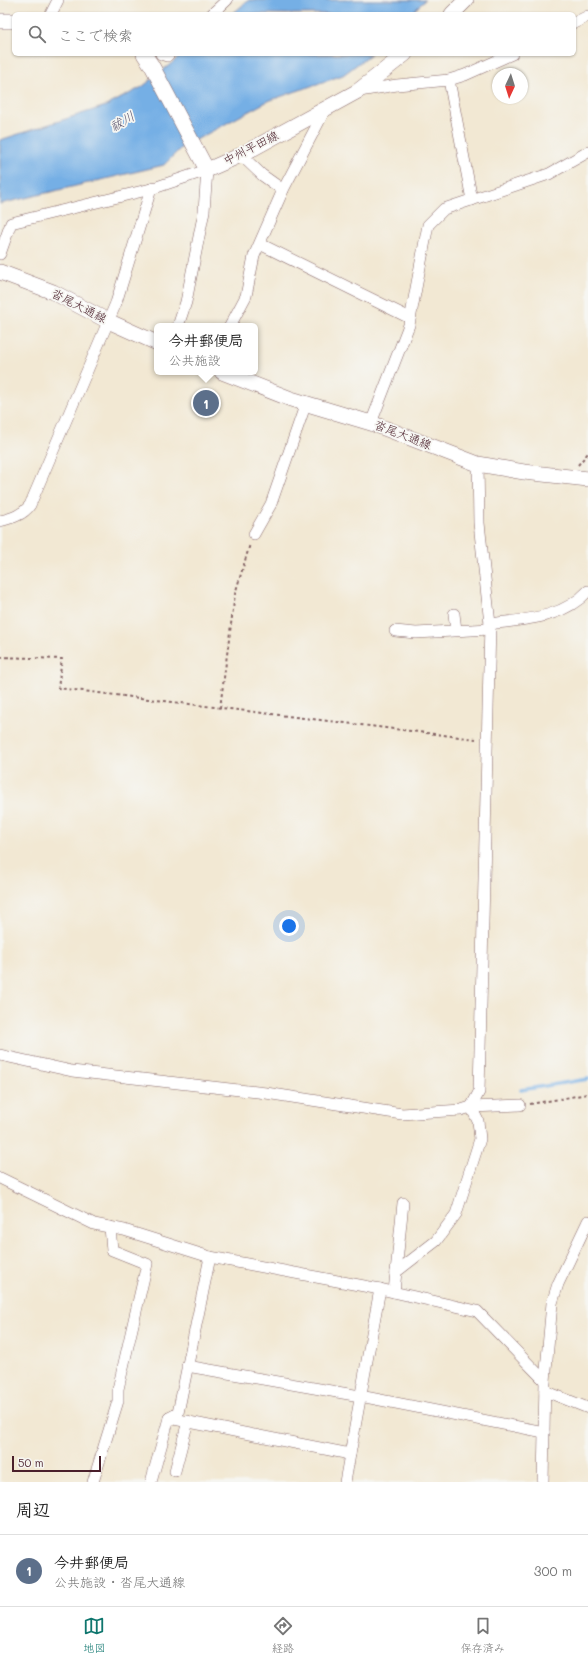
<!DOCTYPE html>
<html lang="ja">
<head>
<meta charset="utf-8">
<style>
	:root { --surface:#fff; --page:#f6f6f6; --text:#222; --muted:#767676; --line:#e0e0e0; --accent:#0f766e }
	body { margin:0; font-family:Mali,"Klee One",sans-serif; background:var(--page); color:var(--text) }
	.compass { position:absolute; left:492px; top:68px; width:36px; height:36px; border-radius:50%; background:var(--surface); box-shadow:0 1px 3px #0004; rotate:184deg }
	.scale { position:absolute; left:12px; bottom:10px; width:89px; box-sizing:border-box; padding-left:4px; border:2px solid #4a1f2b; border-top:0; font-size:11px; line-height:14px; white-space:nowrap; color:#4a1f2b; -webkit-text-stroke:3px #f6f6f2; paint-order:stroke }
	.you { position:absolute; left:289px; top:926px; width:14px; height:14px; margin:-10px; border:3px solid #fff; border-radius:50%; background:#1a73e8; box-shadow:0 0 0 6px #1a73e833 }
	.badge { display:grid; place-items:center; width:26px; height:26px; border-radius:50%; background:var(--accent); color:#fff; font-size:13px; font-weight:700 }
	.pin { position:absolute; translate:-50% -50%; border:2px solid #fff; box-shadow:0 1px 4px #0006 }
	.popup { position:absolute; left:154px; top:323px; width:104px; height:52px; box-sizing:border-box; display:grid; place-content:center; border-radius:6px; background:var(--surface); filter:drop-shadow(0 1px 3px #0005); font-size:13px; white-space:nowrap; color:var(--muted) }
	.popup b { font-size:15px; color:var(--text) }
	.popup::after { content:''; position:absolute; left:50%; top:100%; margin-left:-8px; border:8px solid transparent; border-top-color:var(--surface) }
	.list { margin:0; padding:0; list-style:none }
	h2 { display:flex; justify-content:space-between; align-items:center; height:52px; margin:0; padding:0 16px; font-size:17px }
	h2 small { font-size:13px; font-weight:400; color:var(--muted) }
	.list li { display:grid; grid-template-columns:26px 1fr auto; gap:12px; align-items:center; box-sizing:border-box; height:72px; padding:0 16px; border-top:1px solid var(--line) }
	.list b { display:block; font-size:15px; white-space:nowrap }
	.list p { margin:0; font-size:13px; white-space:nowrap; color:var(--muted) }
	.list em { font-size:13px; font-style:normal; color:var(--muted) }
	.icon { flex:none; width:22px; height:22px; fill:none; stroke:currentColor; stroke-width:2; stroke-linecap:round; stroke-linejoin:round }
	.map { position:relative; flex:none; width:588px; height:1482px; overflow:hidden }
	.search { position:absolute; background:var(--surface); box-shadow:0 1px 3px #0004; left:12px; right:12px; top:12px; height:44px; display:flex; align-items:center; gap:10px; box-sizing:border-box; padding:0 14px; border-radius:6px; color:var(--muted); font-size:15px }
	.sheet { height:124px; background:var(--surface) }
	nav { display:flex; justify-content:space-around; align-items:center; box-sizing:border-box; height:56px; border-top:1px solid var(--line); background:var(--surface); font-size:11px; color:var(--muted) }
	nav a { display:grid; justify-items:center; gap:2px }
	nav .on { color:var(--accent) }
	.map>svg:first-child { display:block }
</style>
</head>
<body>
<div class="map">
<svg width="588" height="1482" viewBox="0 0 588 1482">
	<rect width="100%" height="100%" fill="#f6f6f2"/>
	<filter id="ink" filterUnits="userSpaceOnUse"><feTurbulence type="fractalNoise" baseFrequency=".025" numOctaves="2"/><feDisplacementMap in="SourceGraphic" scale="8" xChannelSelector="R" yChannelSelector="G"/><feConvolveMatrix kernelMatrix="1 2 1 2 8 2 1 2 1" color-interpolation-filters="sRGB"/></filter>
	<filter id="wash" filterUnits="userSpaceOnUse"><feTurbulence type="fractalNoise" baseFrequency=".012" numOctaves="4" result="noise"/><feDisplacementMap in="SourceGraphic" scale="16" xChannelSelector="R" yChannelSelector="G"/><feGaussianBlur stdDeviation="0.9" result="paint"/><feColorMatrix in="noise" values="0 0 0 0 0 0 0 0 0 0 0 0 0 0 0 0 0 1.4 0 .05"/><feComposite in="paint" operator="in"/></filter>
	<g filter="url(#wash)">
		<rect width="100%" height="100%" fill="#f2e8d3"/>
		<g fill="#75afe5" stroke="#606788">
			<polygon points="249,0 425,0 411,14 232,14"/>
			<polygon points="183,54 371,54 343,75 268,101 181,148 164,165 0,204 0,140 106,106 142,87"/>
		</g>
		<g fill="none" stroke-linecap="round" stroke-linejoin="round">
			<polyline stroke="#75afe5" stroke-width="3.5" points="521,1090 588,1079"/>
		</g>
	</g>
	<g filter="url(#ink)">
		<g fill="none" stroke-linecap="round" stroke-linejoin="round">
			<defs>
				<g id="street">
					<polyline points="51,14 58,0"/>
					<polyline points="212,14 227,0"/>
					<polyline points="574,23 588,16"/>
					<polyline points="161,54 167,56 169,54"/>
					<polyline points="449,80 472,200"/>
					<polyline points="359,91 397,85 449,80 465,75 512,54"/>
					<polyline points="241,155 262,175 283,190"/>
					<polyline points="260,244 410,318"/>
					<polyline points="0,254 11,223 151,189 207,170 204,211 186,302 178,326"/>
					<polyline points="230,326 246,296 254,256 283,190 325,110"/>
					<polyline points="371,423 409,325 428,225 444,209 549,174 588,152"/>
					<path d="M0,521C12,518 23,515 30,505L116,303L151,189"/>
					<polyline points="254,534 271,504 306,403"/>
					<polyline points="454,614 456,630"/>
					<path d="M490,624C526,619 562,619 588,591"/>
					<polyline points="395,631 416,633 490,629"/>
					<polyline points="0,1055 72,1071 266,1093 402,1114 461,1110 471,1107 520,1105"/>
					<polyline points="471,1107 479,1092 490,624 479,523 478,464"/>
					<polyline points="0,1178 94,1224 124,1230 210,1257 380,1289 477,1311 545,1381"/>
					<polyline points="396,1272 403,1203"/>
					<polyline points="394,1292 396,1272 436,1241 456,1214 480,1139 478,1121 471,1107"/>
					<polyline points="187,1366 360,1396 544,1432"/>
					<polyline points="545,1391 588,1408"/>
					<polyline points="169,1418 350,1454"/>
					<polyline points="175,1471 188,1421"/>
					<polyline points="93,1482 118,1401 118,1389 147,1264 112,1250 110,1227"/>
					<polyline points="151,1482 169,1418 178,1413 210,1257"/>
					<polyline points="345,1482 380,1289"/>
					<polyline points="543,1482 545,1381 552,1303 558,1284 588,1221"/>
				</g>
				<g id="secondary">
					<polyline points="452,14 466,0"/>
					<polyline points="0,21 14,21"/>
					<polyline points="144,54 152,66 207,170 241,155 358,91 405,54"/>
					<polyline points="0,272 53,292 108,321 157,343"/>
					<polyline points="222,372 291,399 371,423 478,464 524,472 588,479"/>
				</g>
			</defs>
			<use href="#street" stroke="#856566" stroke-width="12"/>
			<use href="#secondary" stroke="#856566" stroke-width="16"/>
			<g stroke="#856566" stroke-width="2" stroke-dasharray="3 3" stroke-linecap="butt">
				<polyline points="578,465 588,453"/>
				<polyline points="0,657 62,659 58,688 476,739"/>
				<polyline points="220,708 235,594 250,544"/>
				<polyline points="530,1104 588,1094"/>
			</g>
			<use href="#street" stroke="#fff" stroke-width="11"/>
			<use href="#secondary" stroke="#fff" stroke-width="15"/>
		</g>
	</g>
	<g text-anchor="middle" stroke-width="3.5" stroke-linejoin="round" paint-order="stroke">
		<g font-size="12" fill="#4a1f2b" stroke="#f6f6f2">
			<text transform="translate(251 148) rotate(-27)" y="4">中州平田線</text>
			<text transform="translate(79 306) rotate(27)" y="4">沓尾大通線</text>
			<text transform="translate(403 435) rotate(21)" y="4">沓尾大通線</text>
		</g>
		<g font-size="13" font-style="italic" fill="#59516c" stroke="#f6f6f2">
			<text transform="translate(122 121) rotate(-30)" y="5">祓川</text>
		</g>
	</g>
</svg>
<svg class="compass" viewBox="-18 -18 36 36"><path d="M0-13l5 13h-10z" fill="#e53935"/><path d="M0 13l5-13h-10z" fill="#767676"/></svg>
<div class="scale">50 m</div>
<div class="you"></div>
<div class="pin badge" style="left:206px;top:403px;background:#5c6f8a">1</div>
<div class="popup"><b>今井郵便局</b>公共施設</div>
<div class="search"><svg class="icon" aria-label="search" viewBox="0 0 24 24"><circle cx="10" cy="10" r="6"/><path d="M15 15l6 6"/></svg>ここで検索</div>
</div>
<section class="sheet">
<h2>周辺<small></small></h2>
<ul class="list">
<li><span class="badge" style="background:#5c6f8a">1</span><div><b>今井郵便局</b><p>公共施設 · 沓尾大通線</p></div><em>300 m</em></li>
</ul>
</section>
<nav>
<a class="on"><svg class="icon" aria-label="map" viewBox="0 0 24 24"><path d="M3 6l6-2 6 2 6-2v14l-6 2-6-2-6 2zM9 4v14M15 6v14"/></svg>地図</a>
<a><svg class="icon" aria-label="directions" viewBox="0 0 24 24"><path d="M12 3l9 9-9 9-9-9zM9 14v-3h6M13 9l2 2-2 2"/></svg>経路</a>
<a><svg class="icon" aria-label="saved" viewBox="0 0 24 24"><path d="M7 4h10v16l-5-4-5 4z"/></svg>保存済み</a>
</nav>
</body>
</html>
